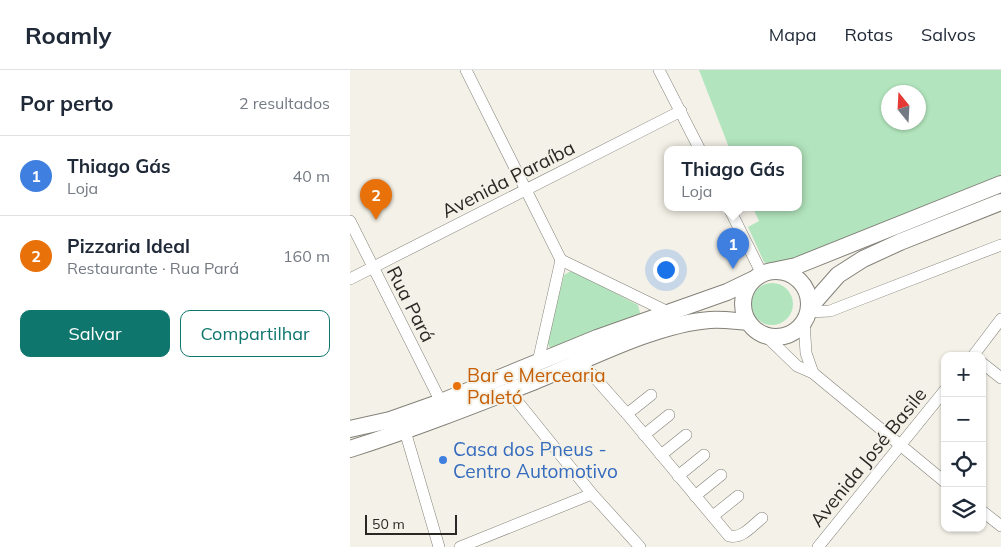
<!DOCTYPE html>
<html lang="pt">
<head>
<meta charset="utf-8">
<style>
	:root { --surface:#fff; --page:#f6f6f7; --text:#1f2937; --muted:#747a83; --line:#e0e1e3; --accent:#0f766e }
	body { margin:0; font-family:Mulish,sans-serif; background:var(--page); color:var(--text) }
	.controls { position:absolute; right:15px; bottom:15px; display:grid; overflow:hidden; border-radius:10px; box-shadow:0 1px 4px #0004 }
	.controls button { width:45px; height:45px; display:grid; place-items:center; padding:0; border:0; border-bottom:1px solid var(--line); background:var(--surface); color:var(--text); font:25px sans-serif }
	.compass { position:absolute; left:531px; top:15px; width:45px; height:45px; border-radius:50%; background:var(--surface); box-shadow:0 1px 4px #0004; rotate:342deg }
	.scale { position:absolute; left:15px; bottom:12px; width:92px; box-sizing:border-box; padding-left:5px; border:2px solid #292825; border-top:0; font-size:14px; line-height:18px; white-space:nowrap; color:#292825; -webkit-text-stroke:4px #f4f1e8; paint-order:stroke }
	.you { position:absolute; left:315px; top:199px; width:18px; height:18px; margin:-12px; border:4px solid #fff; border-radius:50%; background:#1a73e8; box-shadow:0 0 0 8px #1a73e833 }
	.badge { display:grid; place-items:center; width:32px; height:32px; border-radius:50%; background:var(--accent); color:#fff; font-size:16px; font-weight:700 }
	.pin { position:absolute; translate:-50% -41px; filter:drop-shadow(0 1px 2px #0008) }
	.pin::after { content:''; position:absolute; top:26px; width:18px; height:15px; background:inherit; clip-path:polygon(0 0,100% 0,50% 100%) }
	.popup { position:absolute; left:314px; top:76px; width:138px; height:65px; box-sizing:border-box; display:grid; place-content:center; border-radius:10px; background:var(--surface); filter:drop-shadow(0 1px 4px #0005); font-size:16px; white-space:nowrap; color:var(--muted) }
	.popup b { font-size:19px; color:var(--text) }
	.popup::after { content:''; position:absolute; left:50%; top:100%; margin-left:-10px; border:10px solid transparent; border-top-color:var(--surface) }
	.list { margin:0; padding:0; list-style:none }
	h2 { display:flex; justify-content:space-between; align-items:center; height:65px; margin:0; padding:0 20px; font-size:21px }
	h2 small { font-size:16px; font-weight:400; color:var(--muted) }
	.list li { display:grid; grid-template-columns:32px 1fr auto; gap:15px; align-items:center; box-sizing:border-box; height:80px; padding:0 20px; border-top:1px solid var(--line) }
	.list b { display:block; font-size:19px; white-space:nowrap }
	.list p { margin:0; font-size:16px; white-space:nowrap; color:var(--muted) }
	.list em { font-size:16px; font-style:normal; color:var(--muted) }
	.actions { display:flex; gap:10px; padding:15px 20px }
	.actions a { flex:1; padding:11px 0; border:1px solid var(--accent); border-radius:10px; text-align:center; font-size:18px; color:var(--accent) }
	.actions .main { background:var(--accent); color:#fff }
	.icon { flex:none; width:28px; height:28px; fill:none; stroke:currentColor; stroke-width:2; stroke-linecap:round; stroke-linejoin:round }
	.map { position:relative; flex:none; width:651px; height:477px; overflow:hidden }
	header { display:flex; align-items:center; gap:30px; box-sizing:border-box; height:70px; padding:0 25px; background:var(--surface); border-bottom:1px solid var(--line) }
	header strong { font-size:24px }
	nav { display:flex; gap:28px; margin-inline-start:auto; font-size:18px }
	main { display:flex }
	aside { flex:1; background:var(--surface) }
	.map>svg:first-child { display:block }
</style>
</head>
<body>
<header>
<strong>Roamly</strong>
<nav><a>Mapa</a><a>Rotas</a><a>Salvos</a></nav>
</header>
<main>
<aside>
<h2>Por perto<small>2 resultados</small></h2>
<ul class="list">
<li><span class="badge" style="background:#3f7fe0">1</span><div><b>Thiago Gás</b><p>Loja</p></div><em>40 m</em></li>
<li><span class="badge" style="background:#e8710a">2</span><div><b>Pizzaria Ideal</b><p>Restaurante · Rua Pará</p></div><em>160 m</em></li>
</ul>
<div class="actions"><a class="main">Salvar</a><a>Compartilhar</a></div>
</aside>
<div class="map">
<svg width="651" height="477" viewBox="0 0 651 477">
	<rect width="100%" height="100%" fill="#f4f1e8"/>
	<g fill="#b2e5bd" fill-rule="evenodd">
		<path d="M349,0H651V107L425,198L414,192L398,157L409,151L403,138H448V80H380ZM538,22H568V52H538Z"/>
		<polygon points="223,201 288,235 290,243 289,246 201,279 197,273 214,205 219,202"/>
		<circle cx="422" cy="234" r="21"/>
	</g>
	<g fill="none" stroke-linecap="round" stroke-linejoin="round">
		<defs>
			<g id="street">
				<polyline points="116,0 211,190 318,242"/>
				<polyline points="309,0 350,80"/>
				<polyline points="379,138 412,204"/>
				<polyline points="0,151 91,332"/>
				<polyline points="0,209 331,41"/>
				<polyline points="458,242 480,241 651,175"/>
				<polyline points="454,251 456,283 463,303"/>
				<polyline points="416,266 447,296 463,303 595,412"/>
				<polyline points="623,286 651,249"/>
				<polyline points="188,292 211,190"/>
				<path d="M231,292L277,344L379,466C392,469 402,456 412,448"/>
				<polyline points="632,293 651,308"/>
				<polyline points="159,321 242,424 290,477"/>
				<polyline points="277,344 301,325"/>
				<polyline points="55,361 89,477"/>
				<polyline points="294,365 319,345"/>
				<polyline points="311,385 336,365"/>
				<polyline points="328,406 354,385"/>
				<polyline points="345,426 371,405"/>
				<polyline points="632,441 651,456"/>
				<polyline points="363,446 388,426"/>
				<polyline points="110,477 242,424"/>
				<polyline points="468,477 595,320"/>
			</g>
			<g id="secondary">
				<polyline points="422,201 446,196 651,114"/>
				<circle cx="426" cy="234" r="33"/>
				<polyline points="459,238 488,205 513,189 550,172 651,132"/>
				<polyline points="0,359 40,350 91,332 247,268 377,222 402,210"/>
				<path d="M0,379C63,359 124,335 185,311C237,290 305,254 360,250C372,249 385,251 398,252"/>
			</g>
		</defs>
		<use href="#street" stroke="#848179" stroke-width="12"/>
		<use href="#secondary" stroke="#848179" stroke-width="18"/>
		<use href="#street" stroke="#fff" stroke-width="11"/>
		<use href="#secondary" stroke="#fff" stroke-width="16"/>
	</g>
	<circle fill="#e8710a" stroke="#f4f1e8" stroke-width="2" cx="107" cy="316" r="5"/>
	<circle fill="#3f7fe0" stroke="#f4f1e8" stroke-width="2" cx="93" cy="390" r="5"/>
	<g text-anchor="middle" stroke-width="4" stroke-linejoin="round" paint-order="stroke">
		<g font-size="19" fill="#292825" stroke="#f4f1e8">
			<text transform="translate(158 109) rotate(-27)" y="7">Avenida Paraíba</text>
			<text transform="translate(61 234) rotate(63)" y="7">Rua Pará</text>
			<text transform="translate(518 387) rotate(-51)" y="7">Avenida José Basile</text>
		</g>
		<g font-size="19" fill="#c56008" stroke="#f4f1e8" text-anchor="start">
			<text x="117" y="312">Bar e Mercearia<tspan x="117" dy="22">Paletó</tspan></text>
		</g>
		<g font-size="19" fill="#366cbe" stroke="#f4f1e8" text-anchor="start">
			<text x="103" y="386">Casa dos Pneus -<tspan x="103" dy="22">Centro Automotivo</tspan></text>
		</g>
	</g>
</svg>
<div class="controls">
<button>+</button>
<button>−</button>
<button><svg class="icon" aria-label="locate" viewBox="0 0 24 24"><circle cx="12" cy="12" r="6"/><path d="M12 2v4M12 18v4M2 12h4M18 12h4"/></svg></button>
<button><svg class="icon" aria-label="layers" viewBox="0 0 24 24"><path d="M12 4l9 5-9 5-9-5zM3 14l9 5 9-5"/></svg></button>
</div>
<svg class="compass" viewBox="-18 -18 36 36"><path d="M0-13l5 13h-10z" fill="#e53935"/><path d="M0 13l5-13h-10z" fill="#747a83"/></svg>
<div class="scale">50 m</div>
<div class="you"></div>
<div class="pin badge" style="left:383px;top:199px;background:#3f7fe0">1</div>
<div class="popup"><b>Thiago Gás</b>Loja</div>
<div class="pin badge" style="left:26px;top:150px;background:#e8710a">2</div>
</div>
</main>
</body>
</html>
